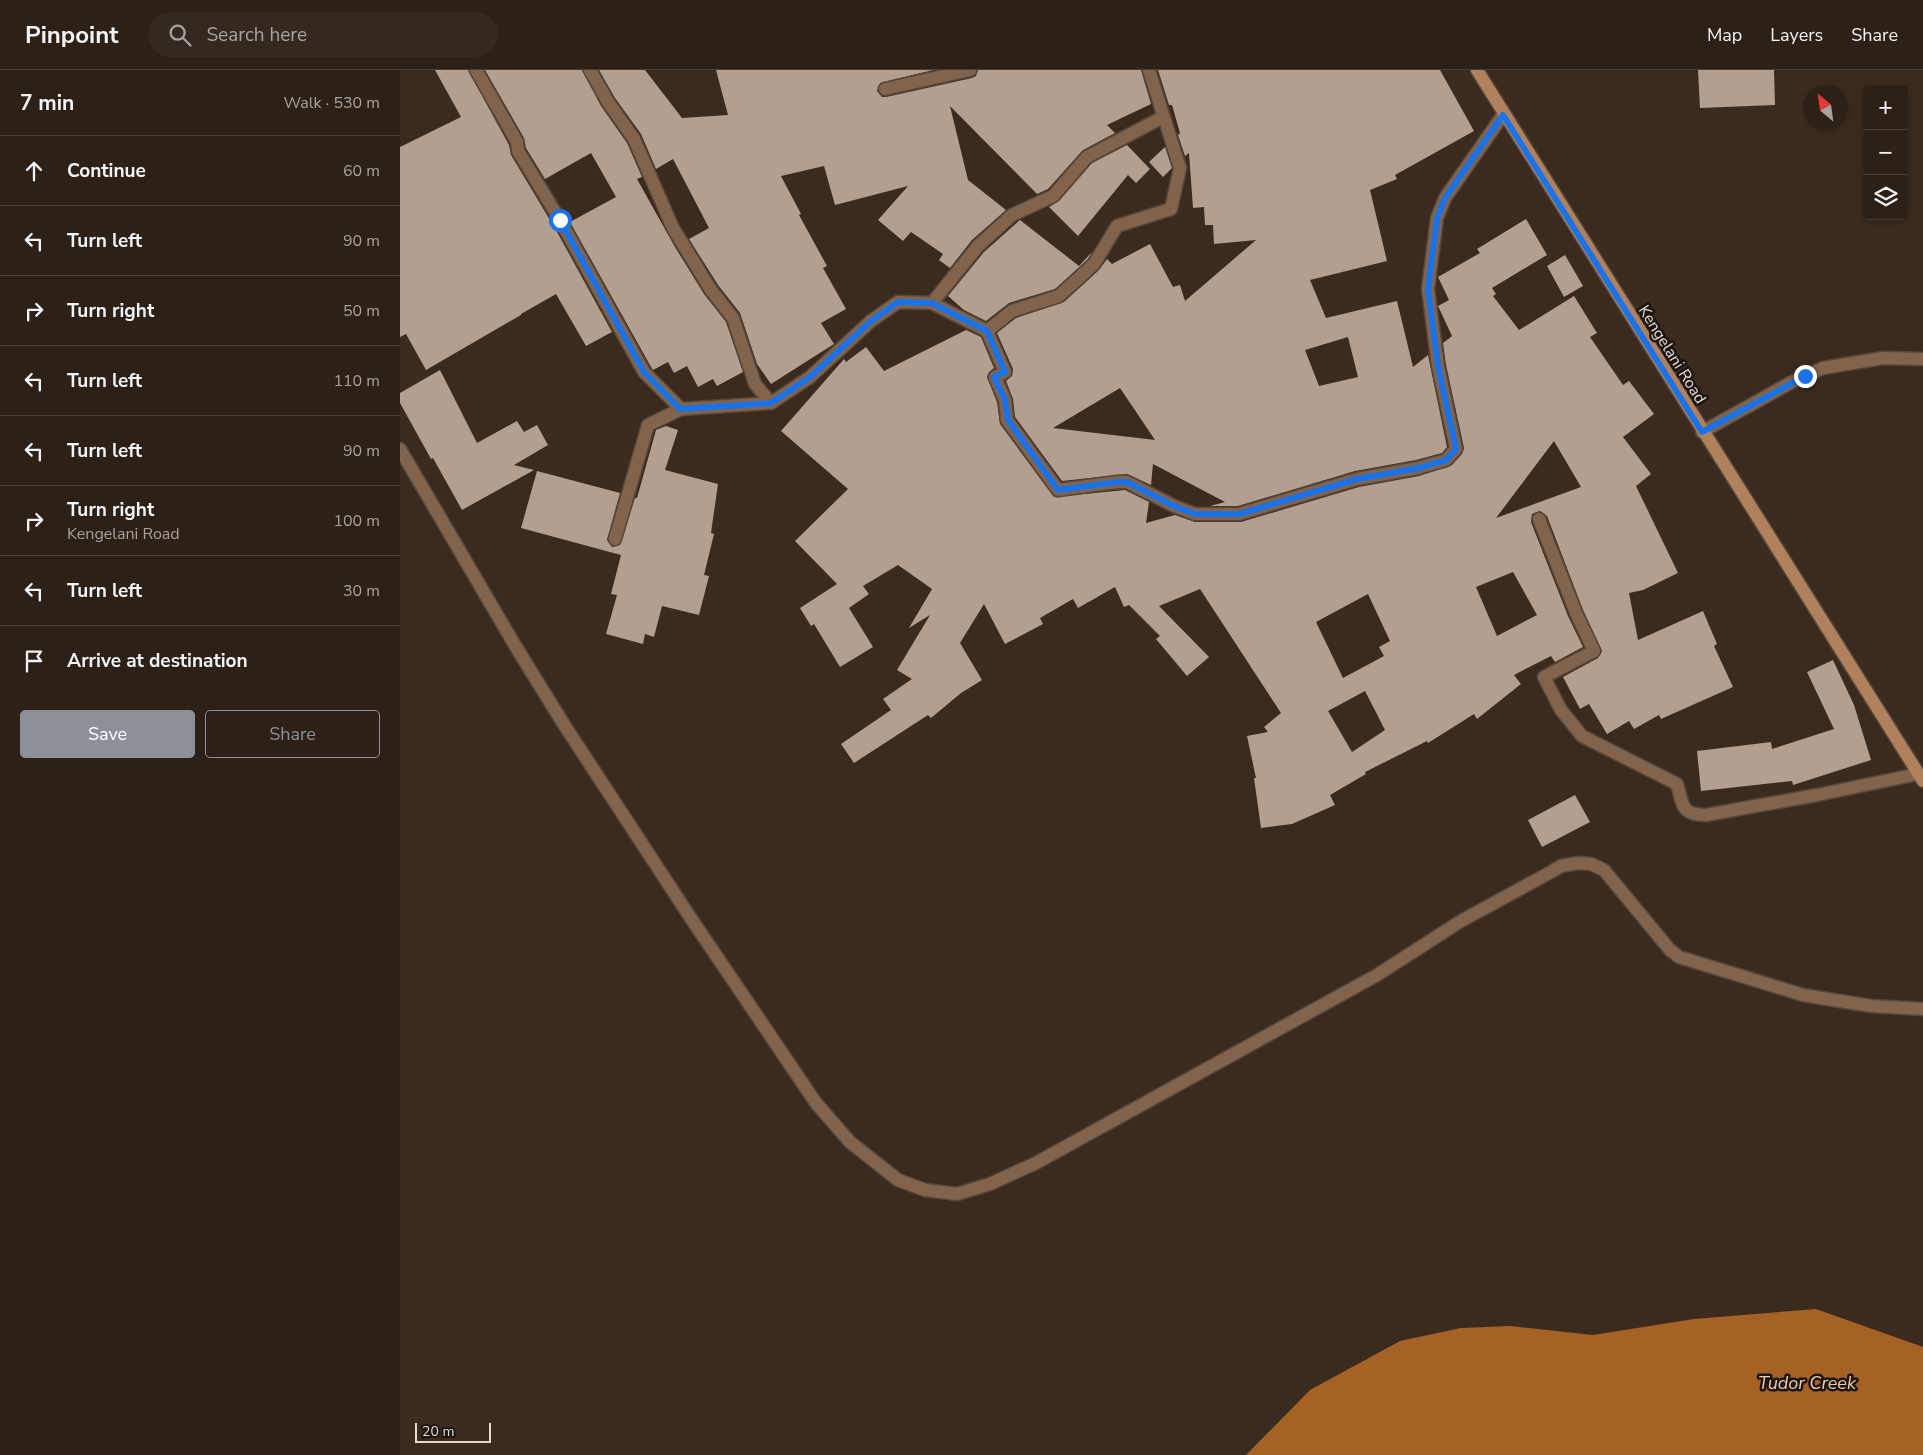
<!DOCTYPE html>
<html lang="en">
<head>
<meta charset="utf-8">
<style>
	:root { --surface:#2c2017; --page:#342820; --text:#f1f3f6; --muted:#a6a3a1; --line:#483e36; --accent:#8c9099 }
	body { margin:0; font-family:"Nunito Sans",sans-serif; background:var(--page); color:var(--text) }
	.controls { position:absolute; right:15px; top:15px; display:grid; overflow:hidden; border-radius:5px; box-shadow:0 2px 8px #0003 }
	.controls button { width:45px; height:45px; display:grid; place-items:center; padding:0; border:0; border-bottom:1px solid var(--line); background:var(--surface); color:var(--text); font:25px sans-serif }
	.compass { position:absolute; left:1403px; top:15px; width:45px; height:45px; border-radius:50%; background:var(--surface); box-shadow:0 2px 8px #0003; rotate:331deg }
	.scale { position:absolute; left:15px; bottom:12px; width:76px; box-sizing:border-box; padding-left:5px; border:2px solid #e6dbd4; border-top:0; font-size:14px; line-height:18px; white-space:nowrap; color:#e6dbd4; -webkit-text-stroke:4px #1c1510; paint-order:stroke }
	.stop { position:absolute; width:15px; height:15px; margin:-11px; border:4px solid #1a73e8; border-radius:50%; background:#fff }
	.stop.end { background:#1a73e8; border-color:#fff; box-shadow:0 1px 5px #0008 }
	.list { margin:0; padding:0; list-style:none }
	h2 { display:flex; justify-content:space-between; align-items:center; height:65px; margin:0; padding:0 20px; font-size:21px }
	h2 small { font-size:16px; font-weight:400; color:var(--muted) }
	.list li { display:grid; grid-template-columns:32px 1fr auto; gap:15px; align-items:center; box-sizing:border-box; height:70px; padding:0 20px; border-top:1px solid var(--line) }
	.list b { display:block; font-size:19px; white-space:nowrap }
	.list p { margin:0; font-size:16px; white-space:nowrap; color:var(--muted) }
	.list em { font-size:16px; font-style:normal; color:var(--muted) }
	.actions { display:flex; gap:10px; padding:15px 20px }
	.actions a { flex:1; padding:11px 0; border:1px solid var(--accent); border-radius:5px; text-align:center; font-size:18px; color:var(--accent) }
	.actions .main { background:var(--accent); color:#fff }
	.icon { flex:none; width:28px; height:28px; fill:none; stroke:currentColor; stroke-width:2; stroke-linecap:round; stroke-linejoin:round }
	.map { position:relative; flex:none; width:1523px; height:1385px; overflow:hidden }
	header { display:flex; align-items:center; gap:30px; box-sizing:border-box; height:70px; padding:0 25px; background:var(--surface); border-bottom:1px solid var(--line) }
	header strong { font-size:24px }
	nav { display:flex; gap:28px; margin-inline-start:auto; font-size:18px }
	.search { width:350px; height:45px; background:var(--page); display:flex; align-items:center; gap:12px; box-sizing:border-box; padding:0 18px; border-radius:28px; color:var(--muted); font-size:19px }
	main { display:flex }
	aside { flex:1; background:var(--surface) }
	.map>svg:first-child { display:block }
</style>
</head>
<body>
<header>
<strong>Pinpoint</strong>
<div class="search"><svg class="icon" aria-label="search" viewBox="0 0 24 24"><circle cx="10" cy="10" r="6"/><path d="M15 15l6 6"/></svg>Search here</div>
<nav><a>Map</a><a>Layers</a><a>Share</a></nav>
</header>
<main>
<aside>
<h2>7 min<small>Walk · 530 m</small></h2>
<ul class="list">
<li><svg class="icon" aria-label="ahead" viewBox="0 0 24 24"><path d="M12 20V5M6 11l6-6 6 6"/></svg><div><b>Continue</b></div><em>60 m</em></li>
<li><svg class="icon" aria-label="left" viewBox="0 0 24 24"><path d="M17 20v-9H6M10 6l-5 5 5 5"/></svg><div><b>Turn left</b></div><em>90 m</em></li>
<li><svg class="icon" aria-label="right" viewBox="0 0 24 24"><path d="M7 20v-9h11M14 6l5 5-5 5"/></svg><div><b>Turn right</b></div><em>50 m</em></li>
<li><svg class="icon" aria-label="left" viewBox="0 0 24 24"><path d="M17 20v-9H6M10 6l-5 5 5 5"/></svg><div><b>Turn left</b></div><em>110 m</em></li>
<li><svg class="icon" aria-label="left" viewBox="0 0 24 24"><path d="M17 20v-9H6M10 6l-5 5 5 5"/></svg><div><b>Turn left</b></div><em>90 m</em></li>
<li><svg class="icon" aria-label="right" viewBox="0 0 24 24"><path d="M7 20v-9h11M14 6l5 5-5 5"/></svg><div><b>Turn right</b><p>Kengelani Road</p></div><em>100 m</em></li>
<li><svg class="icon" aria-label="left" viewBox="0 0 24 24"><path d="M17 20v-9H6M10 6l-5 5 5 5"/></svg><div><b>Turn left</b></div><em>30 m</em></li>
<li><svg class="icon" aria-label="arrive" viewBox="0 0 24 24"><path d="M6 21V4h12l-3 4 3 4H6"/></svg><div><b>Arrive at destination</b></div></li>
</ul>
<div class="actions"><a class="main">Save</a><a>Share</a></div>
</aside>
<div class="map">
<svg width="1523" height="1385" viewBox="0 0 1523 1385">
	<rect width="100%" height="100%" fill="#3b2b1f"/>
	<polygon fill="#a66225" points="1416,1239 1523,1277 1523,1385 846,1385 910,1320 1000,1271 1061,1258 1110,1256 1193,1265 1294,1249"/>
	<g fill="#b29f90" fill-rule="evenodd">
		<polygon points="35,0 68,0 109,75 111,85 156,160 212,262 186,276 156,224 121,244 121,245 26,300 6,264 0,267 0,77 61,47"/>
		<polygon points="85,0 182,0 201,36 227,73 242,107 237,109 275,177 304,224 326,252 343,302 317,316 313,309 298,317 287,296 274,303 268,292 253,300 251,297 170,152 216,127 191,83 145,109 126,78 124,68"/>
		<polygon points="199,0 245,0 282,48 328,45 316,0 533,0 480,13 477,21 482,27 486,27 572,8 576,6 578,0 741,0 751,34 707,55 715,63 683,80 648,119 637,124 550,36 568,110 606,140 572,170 550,198 539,190 543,184 511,162 503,171 478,150 508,116 435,135 424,96 381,106 401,144 399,145 427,196 423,198 446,239 421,253 434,274 371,314 357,294 340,243 318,215 289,169 309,158 273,89 256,99 241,64 215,28"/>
		<path d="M758,0H1040L1074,61L995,105L997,109L970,120L987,191L910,210L926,248L997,231L1013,297L1028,285L1047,377L1042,383L1016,390L955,401L838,436H810L825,432L753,394L751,415L727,404L662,411L615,347L613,329L606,311L612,306L613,299L597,263L616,248L664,232L699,200L707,189L712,194L750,174L773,217L780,215L785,231L856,170L814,174L813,155H805L804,137L793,138L789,83L785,86L778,65L780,63L772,35H769ZM948,267L958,307L919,316L905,280ZM720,318L755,370L653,358Z"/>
		<polygon points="1298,0 1374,0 1375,35 1300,38"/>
		<polygon points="727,75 750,99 736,113 728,105 678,166 649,137 659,131 692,93"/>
		<polygon points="765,77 772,98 763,107 749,92"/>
		<path d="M1126,149L1147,185L1092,218L1096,224L1093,226L1119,260L1174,226L1197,263L1190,267L1223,315L1229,311L1254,344L1223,367L1251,404L1236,416L1278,503L1243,520L1229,523L1238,570L1303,541L1317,574L1314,576L1333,617L1261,649L1259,645L1234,659L1229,651L1207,664L1189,634L1180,639L1163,607L1198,588L1202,581L1183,540L1147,446L1140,441L1132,444L1131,452L1168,546L1183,577L1155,592L1151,586L1114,605L1121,614L1077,649L1074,644L1028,673L1027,671L965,702L966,704L930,725L935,735L892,754L861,758L854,708H856L847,666L868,662L864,657L881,643L800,519L759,536L809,587L787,606L756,569L760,566L729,535L724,537L715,517L678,538L673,529L640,548L643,554L605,574L584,534L560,573L582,610L561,623L531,648L528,645L454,693L441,674L491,640L483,629L512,609L497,600L530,545L509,558L532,519L498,495L463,516L469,524L449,538L473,577L440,597L414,554L411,556L400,538L437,514L395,471L448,419L381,361L444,289L446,292L466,277L484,301L566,260L581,267L594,298L589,302L587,307L597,332L600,354L654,427L725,420L749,432L746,453L775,445L795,452H841L959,417L1019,406L1052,395L1062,384L1064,378L1046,295L1043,273L1052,266L1038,236L1049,230L1038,207L1080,183L1077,179ZM1154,371L1181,417L1096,448ZM1113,502L1137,545L1097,566L1076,517ZM968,524L990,571L979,577L984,586L943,608L916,552ZM965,621L985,660L952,682L928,641Z"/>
		<polygon points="620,150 679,196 692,182 688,189 655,219 609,233 586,251 564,240 548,226 584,182"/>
		<polygon points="1165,185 1183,216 1164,227 1147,196"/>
		<polygon points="40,300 77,373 117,351 124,362 137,355 148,375 114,395 134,400 62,440 33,388 31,389 0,333 0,323"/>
		<polygon points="266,356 278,360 265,400 318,414 311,463 314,464 304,505 309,506 299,545 262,536 254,567 245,564 243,574 206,564 217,525 211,524 221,485 121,458 137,401 220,423 207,470 212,477 220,475 235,428 237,428 256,360"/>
		<polygon points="1433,590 1454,635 1471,690 1393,715 1392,711 1301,721 1297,681 1371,672 1372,679 1434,659 1407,602"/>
		<polygon points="1175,725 1190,752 1142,777 1128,750"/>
	</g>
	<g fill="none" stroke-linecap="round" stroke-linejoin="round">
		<defs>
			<g id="street">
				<polyline points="76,0 117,72 118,81 160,150 244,302 281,339"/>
				<polyline points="190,0 208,32 234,69 273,158 311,220 333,248 355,314 371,333"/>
				<polyline points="485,19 570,0"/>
				<polyline points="532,233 578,176 612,145 653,126 687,87 763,47"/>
				<polyline points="587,261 605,302 595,307 605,330 607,350 658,420 717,412 727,412 774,436 795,444 839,444 957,409 1018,398 1046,390 1056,379 1038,296 1028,219 1037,148 1045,128 1103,45"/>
				<polyline points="1302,362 1390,313 1423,298 1483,288 1523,289"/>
				<polyline points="0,379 116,577 163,653 290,847 416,1033 450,1072 498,1110 525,1120 557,1124 590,1114 636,1093 977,905 1061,851 1151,802 1161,796 1178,793 1191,794 1204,800 1270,880 1279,887 1403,925 1471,936 1523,939"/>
				<path d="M1139,449L1176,543L1194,581L1144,607L1161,640L1182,666L1277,714C1283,735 1281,745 1306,745L1417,725L1518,704"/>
				<polyline points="215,469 248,355 281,339 371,333 410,307 471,251 498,232 532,233 587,261 612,241 659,226 694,194 717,156 771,139 780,98 749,0"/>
			</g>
			<polyline id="secondary" points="1077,0 1523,711"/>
		</defs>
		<use href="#street" stroke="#56473c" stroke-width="15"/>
		<use href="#secondary" stroke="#56473c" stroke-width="15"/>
		<use href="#street" stroke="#82644d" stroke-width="12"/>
		<use href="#secondary" stroke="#b1805c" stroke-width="12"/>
	</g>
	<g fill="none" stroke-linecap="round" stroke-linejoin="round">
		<polyline stroke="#1a73e8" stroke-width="6" points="160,150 244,302 280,339 371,333 410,307 471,251 498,232 532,233 587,261 605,302 594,307 605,330 608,350 658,420 717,412 727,412 774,436 795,444 839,444 957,409 1018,398 1046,390 1056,379 1038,296 1028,219 1037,148 1045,128 1103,45 1302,362 1405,306"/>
	</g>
	<g text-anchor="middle" stroke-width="5" stroke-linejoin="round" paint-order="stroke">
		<g font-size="16" fill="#e6dbd4" stroke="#1c1510">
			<text transform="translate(1273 284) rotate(58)" y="6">Kengelani Road</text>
		</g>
		<g font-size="18" font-style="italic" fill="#f2ccaf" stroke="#1c1510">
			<text x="1407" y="1319">Tudor Creek</text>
		</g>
	</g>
</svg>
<div class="controls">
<button>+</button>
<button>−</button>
<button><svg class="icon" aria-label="layers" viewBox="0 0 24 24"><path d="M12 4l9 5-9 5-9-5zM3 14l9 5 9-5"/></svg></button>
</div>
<svg class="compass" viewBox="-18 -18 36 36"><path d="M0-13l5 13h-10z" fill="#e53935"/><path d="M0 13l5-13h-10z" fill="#a6a3a1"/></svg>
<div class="scale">20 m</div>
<div class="stop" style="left:160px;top:150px"></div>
<div class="stop end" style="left:1405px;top:306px"></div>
</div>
</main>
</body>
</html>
